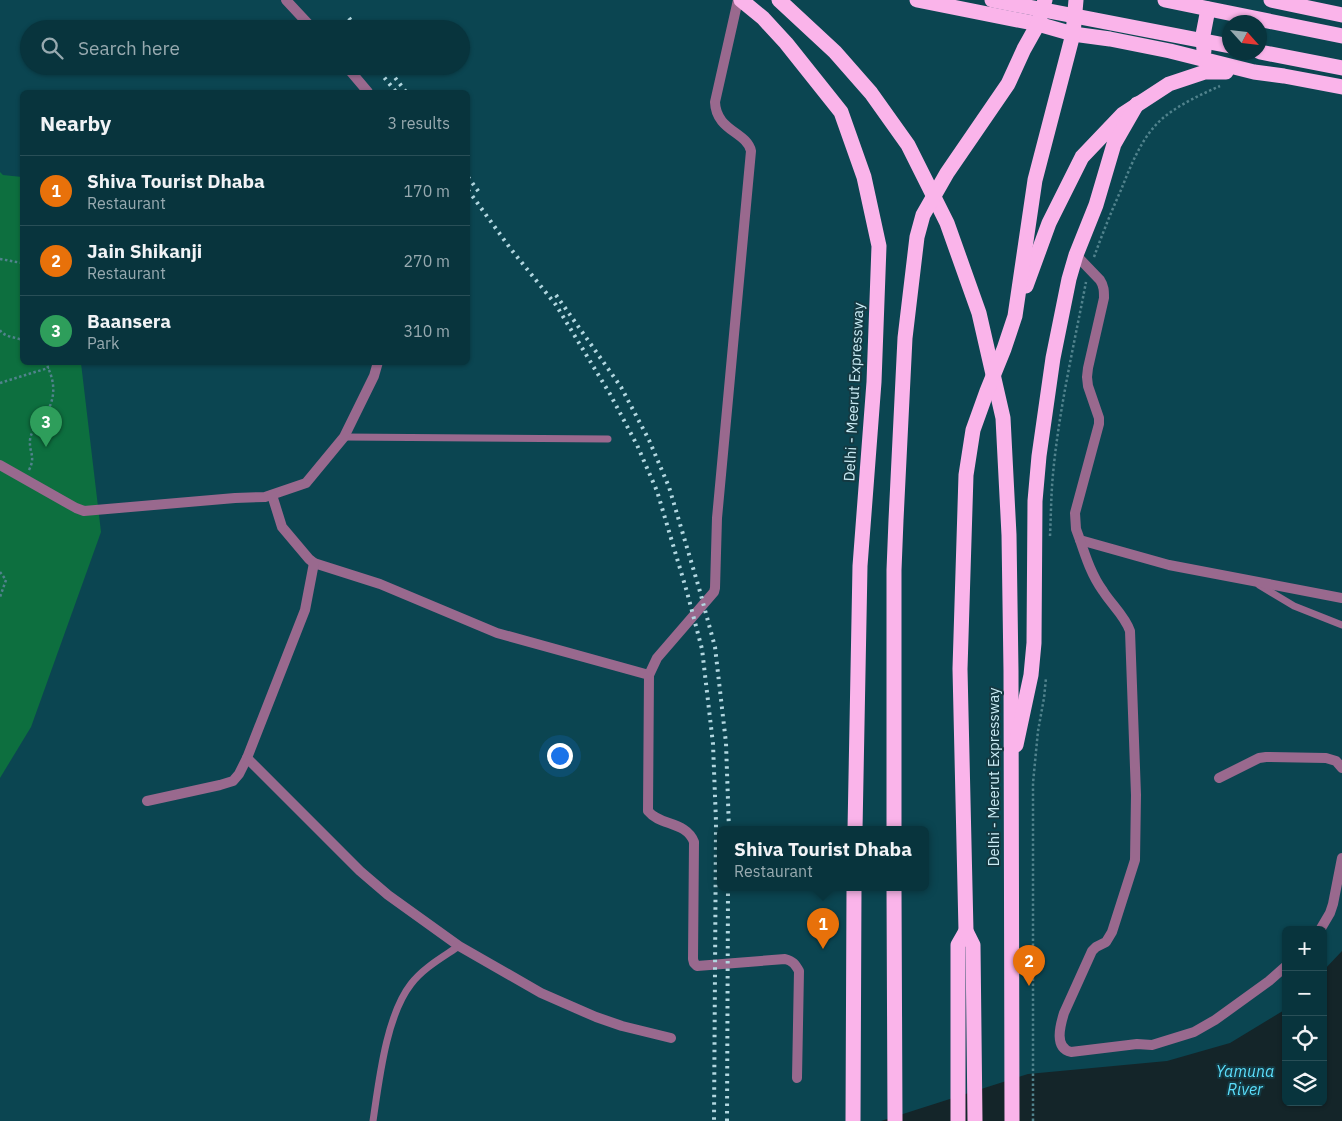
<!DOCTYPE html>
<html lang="en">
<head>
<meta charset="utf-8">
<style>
	:root { --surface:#08343d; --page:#163f48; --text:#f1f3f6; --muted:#98aab0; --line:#294f57; --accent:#ea580c }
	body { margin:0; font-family:"IBM Plex Sans",sans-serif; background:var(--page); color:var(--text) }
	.controls { position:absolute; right:15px; bottom:15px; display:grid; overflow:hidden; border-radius:8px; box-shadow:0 1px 4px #0004 }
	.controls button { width:45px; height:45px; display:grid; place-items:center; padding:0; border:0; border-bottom:1px solid var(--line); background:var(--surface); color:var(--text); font:25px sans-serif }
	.compass { position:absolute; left:1222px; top:15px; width:45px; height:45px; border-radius:50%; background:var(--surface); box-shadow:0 1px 4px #0004; rotate:117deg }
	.you { position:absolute; left:559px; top:755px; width:18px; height:18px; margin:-12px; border:4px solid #fff; border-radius:50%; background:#1a73e8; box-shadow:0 0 0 8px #1a73e833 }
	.badge { display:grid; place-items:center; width:32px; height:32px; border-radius:50%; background:var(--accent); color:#fff; font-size:16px; font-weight:700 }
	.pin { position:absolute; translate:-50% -41px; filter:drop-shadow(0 1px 2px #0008) }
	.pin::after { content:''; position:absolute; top:26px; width:18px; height:15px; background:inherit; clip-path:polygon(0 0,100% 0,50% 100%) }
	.popup { position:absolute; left:717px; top:826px; width:212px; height:65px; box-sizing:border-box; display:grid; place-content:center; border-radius:8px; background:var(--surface); filter:drop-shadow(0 1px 4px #0005); font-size:16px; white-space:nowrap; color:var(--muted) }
	.popup b { font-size:19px; color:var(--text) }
	.popup::after { content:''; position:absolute; left:50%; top:100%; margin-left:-10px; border:10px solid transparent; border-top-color:var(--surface) }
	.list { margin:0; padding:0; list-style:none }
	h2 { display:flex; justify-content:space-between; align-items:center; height:65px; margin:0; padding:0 20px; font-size:21px }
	h2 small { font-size:16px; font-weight:400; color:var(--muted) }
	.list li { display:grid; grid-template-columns:32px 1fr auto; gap:15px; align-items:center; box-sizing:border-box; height:70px; padding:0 20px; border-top:1px solid var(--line) }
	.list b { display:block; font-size:19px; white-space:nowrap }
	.list p { margin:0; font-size:16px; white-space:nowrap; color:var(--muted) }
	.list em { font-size:16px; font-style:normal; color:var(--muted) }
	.icon { flex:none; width:28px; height:28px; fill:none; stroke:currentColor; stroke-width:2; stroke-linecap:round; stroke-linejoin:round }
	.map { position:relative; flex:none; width:1342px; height:1121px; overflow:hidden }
	.search { position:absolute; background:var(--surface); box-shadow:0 1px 4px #0004; left:20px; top:20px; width:450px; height:55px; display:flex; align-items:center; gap:12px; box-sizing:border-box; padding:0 18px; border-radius:28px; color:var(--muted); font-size:19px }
	.panel { position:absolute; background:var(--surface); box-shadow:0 1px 4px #0004; left:20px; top:90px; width:450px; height:275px; border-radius:8px }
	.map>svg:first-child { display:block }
</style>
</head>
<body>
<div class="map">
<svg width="1342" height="1121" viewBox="0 0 1342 1121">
	<rect width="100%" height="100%" fill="#0b4551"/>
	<polygon fill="#0d6f3f" points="0,172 3,175 22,177 22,362 81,363 101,532 31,727 0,778"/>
	<polygon fill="#142529" points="1342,951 1342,1121 881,1121 1028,1074 1167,1061 1230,1043 1286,1009 1286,1102 1323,1102 1323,971"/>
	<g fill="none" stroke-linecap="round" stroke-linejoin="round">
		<g stroke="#51838d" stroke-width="2.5" stroke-dasharray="2.5 2.5" stroke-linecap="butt">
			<path d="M1094,257C1102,235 1111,212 1121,190C1131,165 1142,136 1163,118C1180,104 1200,95 1220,86"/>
			<polyline points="0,259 22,263"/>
			<path d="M0,330C4,337 15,337 22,340"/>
			<polyline points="0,383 48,368 47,362"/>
			<path d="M29,470C36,456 29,453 30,440C31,430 39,424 44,416C55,402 56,384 48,368"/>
			<path d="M1050,536C1051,515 1051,495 1053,474C1059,409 1074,345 1086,282"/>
			<polyline points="0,572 6,580 0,597"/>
			<polyline points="1033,1121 1033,783 1038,731 1044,698 1046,678"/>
		</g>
		<g stroke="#99698e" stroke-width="7">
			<path d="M344,437C432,437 520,439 608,439"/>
			<polyline points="1259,585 1294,606 1342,625"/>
			<path d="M373,1121C379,1081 386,1016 411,984C423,968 443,957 459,946"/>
		</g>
		<g stroke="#99698e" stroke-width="10">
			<polyline points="286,0 313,29"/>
			<path d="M738,0L715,102C716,131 747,132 751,151L717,518L715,588L714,592L657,658L649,675L648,811C660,826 686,821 694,842L693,959L694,963L697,966L785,959C793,961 795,964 799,971L797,1078"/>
			<polyline points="346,66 368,92"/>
			<path d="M1076,255L1100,280C1104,286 1104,291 1104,298L1088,368L1087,377L1088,386L1099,418V424L1075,513L1076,529L1080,540L1169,565L1342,598"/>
			<polyline points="0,465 76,508 84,511 235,498 265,497 306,483 344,437 374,376 378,362"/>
			<polyline points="272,495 282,527 309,559 314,563 380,584 497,633 649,675"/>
			<path d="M1080,540C1086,558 1092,576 1103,591C1111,604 1125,616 1130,631L1136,795L1135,860L1112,932L1106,942L1096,947L1092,951L1064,1013C1060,1026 1054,1048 1071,1052L1137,1044L1152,1045L1194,1032L1215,1020L1269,981L1286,966"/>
			<polyline points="247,758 360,871 388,895 459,946 541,993 596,1017 622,1026 671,1038"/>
			<polyline points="1219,778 1259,758 1266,757 1326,758 1336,761 1342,768"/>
			<polyline points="147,801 220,785 233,781 239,774 247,758 305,610 314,563"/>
			<polyline points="1320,930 1330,913 1333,904 1342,858"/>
		</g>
		<g stroke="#fab4ea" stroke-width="15">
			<polyline points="741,0 763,18 786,43 841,112 864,177 879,246 874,382 860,566 855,830"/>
			<polyline points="779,0 835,52 871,93 908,145 947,223 979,313 1003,418 1009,535 1011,671 1012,1121"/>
			<polyline points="917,0 1038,24 1073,34 1110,39 1170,51 1254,72 1284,76 1342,87"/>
			<polyline points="992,0 1230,46"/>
			<polyline points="1165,0 1342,36"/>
			<polyline points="1271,0 1342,15"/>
			<polyline points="1204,51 1203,35 1208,9"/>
			<polyline points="1260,52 1342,68"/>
			<polyline points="1026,286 1049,223 1082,157 1123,114 1169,84 1205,72 1226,72"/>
			<polyline points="1016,745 1031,675 1034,643 1035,501 1039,456 1053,358 1069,279 1076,255 1096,205 1114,144 1137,104"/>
			<polyline points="894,830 894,570 896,520 905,338 917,237 923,215 947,173 1008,84 1024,49 1038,24 1045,0"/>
			<polyline points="894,888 895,1121"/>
			<polyline points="853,1121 854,888"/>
			<polyline points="958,1121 958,945 966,931"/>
			<polyline points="975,1121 973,945 966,931 960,669 966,475 973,430 987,391 1004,349 1015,316 1035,180 1073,34 1076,0"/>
		</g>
		<g stroke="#b2d7e0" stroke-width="4" stroke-dasharray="2.5 5" stroke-linecap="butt">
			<polyline points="349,18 357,29"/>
			<polyline points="342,24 345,29"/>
			<polyline points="375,66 396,92"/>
			<polyline points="386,66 406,92"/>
			<polyline points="468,177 481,195"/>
			<polyline points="468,190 510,248 556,305 610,394 637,445 657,491 687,592 702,649 713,744 716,822 714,1121"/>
			<polyline points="556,295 621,387 649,440 669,487 699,588 715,647 726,743 729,830"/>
			<polyline points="727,1121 728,888"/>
		</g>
	</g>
	<g text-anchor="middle" stroke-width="4" stroke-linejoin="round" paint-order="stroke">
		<g font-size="15" fill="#caecf5" stroke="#143942">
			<text transform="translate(854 392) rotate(-87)" y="5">Delhi - Meerut Expressway</text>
			<text transform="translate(994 777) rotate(-90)" y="5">Delhi - Meerut Expressway</text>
		</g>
		<g font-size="16" font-style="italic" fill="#5bddfa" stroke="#143942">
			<text x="1245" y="1077">Yamuna<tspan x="1245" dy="18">River</tspan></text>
		</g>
	</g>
</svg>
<div class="controls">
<button>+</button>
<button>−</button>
<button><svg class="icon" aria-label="locate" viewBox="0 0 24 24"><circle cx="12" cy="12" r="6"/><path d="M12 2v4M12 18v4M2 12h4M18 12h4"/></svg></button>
<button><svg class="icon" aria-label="layers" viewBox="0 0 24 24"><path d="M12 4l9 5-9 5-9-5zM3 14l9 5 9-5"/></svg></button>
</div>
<svg class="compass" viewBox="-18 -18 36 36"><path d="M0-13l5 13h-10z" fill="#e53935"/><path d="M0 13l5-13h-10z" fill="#98aab0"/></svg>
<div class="you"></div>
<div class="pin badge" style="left:823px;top:949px;background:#e8710a">1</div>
<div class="popup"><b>Shiva Tourist Dhaba</b>Restaurant</div>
<div class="pin badge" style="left:1029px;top:986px;background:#e8710a">2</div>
<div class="pin badge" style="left:46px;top:447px;background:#2e9e5b">3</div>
<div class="search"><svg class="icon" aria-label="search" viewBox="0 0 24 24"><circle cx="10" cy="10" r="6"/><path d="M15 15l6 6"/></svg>Search here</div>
<section class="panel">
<h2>Nearby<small>3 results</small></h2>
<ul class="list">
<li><span class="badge" style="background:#e8710a">1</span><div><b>Shiva Tourist Dhaba</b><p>Restaurant</p></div><em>170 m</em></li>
<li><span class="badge" style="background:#e8710a">2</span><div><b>Jain Shikanji</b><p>Restaurant</p></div><em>270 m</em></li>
<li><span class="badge" style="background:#2e9e5b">3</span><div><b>Baansera</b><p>Park</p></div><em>310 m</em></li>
</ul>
</section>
</div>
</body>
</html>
